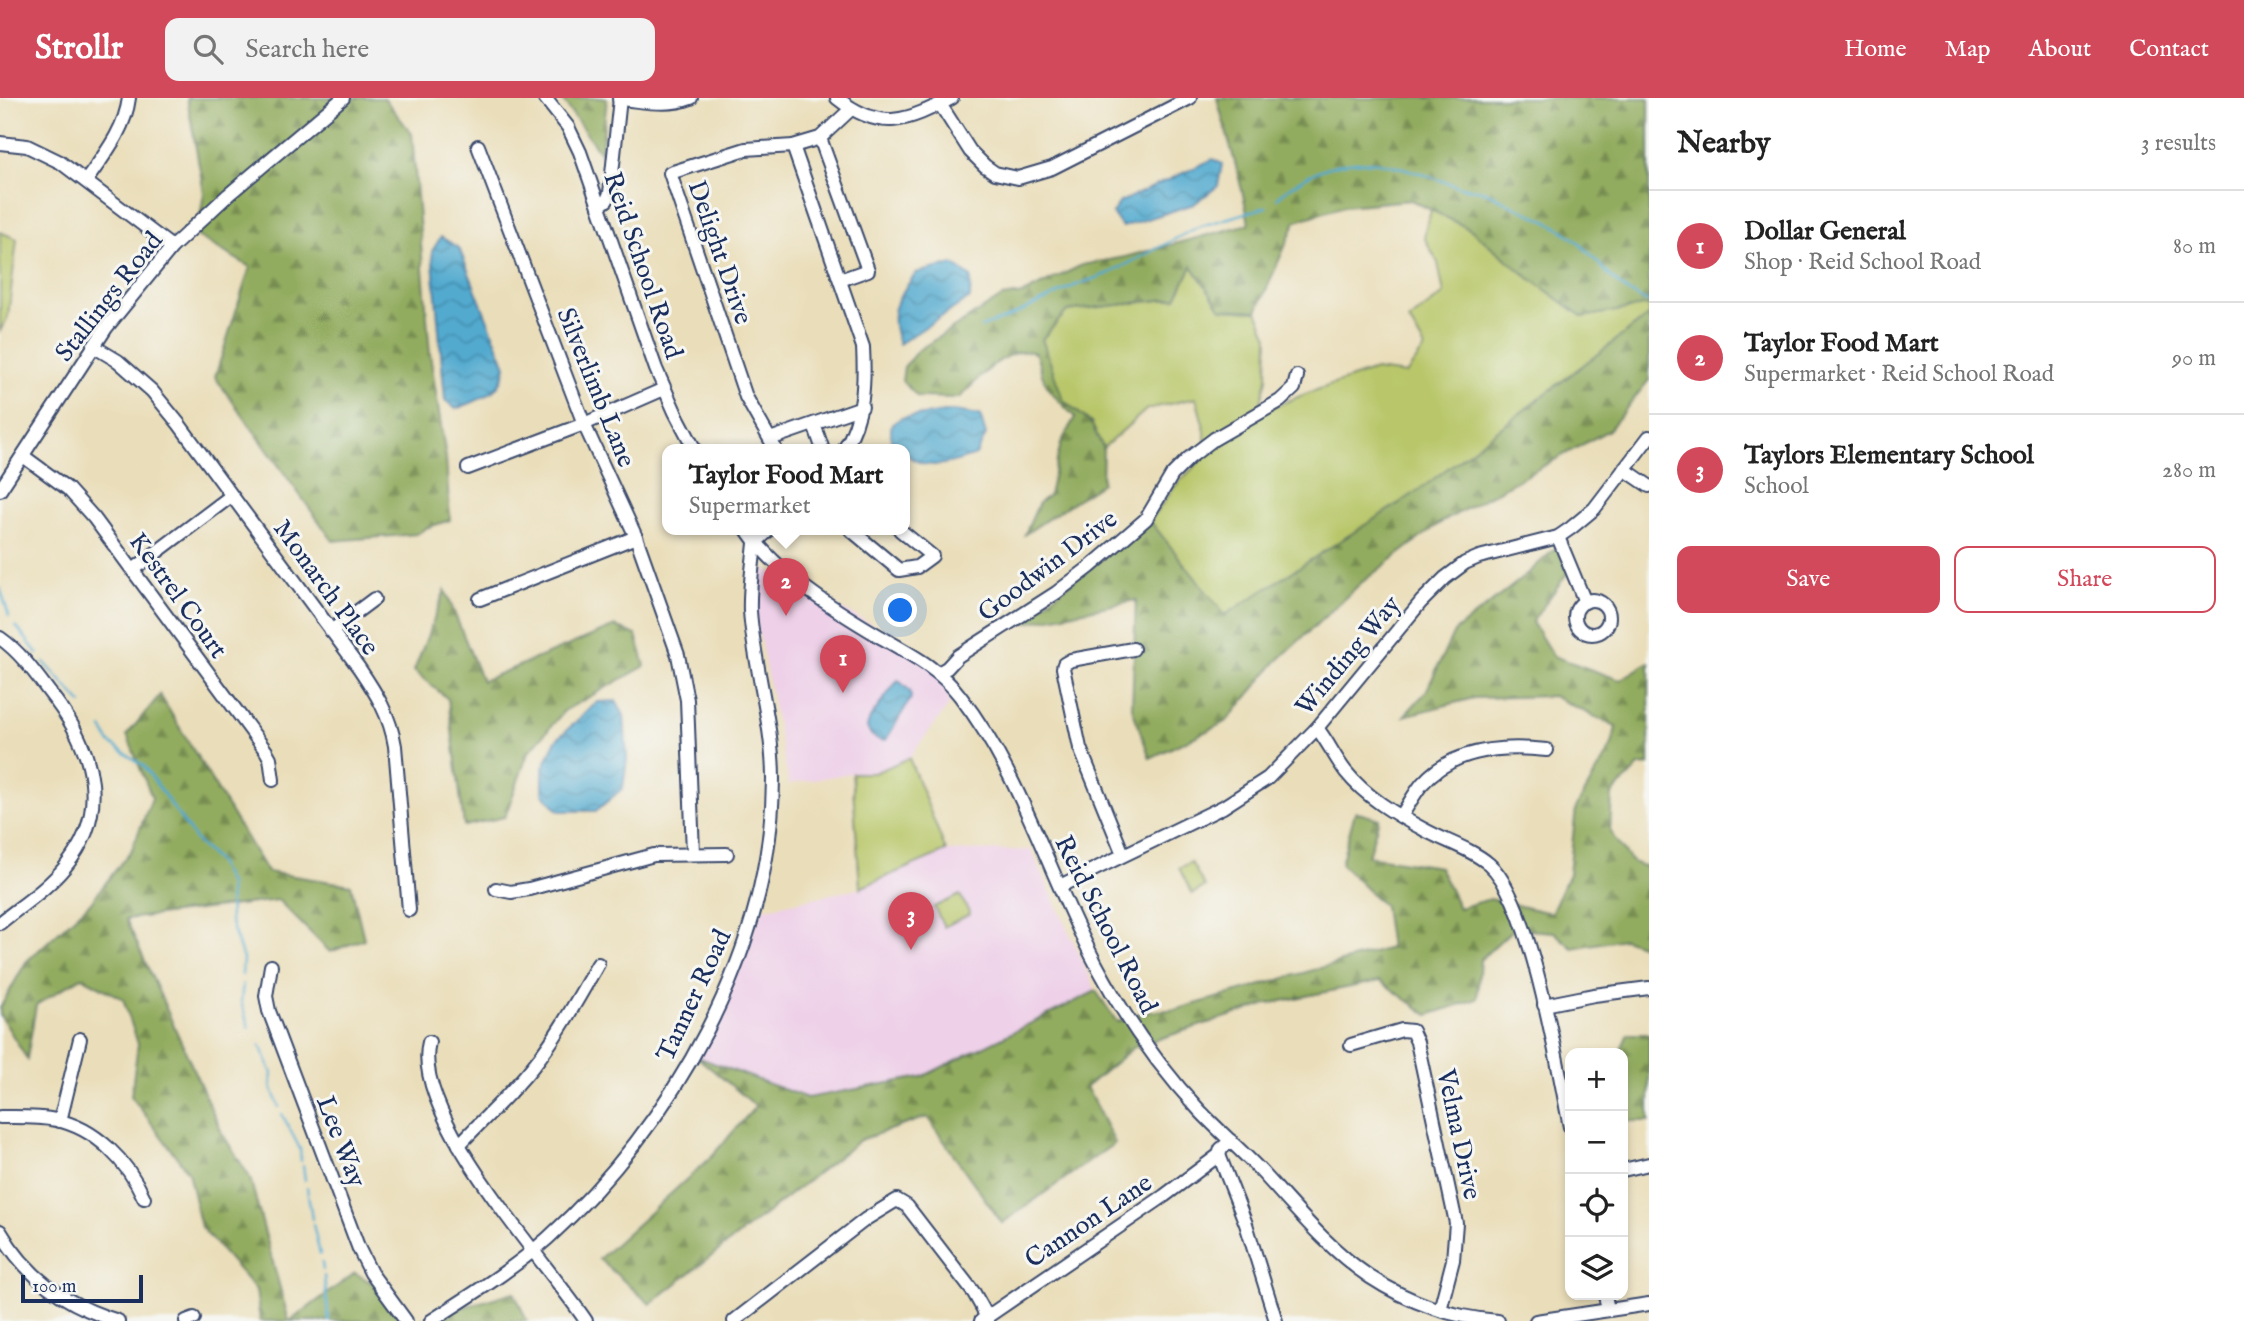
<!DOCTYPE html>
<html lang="en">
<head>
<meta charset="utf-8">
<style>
	:root { --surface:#fff; --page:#f2f2f2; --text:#222; --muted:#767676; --line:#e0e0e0; --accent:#d1495b }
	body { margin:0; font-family:"IM FELL English",serif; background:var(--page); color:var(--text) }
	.controls { position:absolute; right:21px; bottom:21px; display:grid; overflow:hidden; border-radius:14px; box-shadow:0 4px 10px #0003 }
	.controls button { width:63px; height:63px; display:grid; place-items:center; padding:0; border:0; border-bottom:2px solid var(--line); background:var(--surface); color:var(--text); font:35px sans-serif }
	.scale { position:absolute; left:21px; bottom:18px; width:122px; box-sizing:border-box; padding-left:7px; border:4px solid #1b2f5e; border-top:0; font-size:19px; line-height:24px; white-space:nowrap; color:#1b2f5e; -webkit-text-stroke:5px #f6f6f2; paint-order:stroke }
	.you { position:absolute; left:901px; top:513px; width:24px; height:24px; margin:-18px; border:5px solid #fff; border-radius:50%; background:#1a73e8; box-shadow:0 0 0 10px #1a73e833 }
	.badge { display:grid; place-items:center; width:46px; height:46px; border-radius:50%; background:var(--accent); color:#fff; font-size:23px; font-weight:700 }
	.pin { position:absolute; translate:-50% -58px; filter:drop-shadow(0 2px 4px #0008) }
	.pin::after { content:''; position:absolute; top:37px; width:24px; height:21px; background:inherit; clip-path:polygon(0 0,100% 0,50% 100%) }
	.popup { position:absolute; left:662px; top:346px; width:248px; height:91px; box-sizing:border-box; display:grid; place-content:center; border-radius:14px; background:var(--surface); filter:drop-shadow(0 2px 5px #0005); font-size:23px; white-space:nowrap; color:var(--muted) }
	.popup b { font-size:26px; color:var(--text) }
	.popup::after { content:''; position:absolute; left:50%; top:100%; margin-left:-14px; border:14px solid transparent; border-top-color:var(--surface) }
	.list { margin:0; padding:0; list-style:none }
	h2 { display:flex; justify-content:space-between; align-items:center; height:91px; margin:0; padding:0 28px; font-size:30px }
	h2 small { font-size:23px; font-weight:400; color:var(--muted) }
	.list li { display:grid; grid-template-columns:46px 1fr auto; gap:21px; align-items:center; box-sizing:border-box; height:112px; padding:0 28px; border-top:2px solid var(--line) }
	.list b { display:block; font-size:26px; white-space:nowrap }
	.list p { margin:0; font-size:23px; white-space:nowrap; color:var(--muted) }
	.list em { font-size:23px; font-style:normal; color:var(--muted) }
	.actions { display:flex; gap:14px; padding:21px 28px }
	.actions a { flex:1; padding:16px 0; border:2px solid var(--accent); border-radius:14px; text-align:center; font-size:24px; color:var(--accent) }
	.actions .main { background:var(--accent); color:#fff }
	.icon { flex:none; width:38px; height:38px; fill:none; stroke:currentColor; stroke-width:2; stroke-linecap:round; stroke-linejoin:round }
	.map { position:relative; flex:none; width:1649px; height:1223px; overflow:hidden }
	header { display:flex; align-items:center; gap:42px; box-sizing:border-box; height:98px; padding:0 35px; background:var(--accent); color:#fff }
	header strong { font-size:33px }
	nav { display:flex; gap:38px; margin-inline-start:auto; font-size:24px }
	.search { width:490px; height:63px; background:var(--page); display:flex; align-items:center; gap:18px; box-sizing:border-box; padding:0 24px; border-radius:14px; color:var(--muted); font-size:26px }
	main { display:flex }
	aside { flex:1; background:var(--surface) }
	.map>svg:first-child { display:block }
</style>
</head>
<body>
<header>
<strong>Strollr</strong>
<div class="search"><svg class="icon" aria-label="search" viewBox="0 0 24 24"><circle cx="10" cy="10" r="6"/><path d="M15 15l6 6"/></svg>Search here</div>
<nav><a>Home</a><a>Map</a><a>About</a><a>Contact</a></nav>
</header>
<main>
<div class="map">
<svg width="1649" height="1223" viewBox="0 0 1649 1223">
	<defs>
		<pattern id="forest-firs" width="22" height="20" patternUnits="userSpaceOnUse" patternTransform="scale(1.75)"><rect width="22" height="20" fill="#92ac5e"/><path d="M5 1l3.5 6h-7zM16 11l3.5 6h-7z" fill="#768c51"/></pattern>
		<pattern id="water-waves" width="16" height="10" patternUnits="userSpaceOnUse" patternTransform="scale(1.75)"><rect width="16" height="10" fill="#52aacf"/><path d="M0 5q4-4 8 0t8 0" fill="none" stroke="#438bab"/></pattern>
	</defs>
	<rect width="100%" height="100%" fill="#f6f6f2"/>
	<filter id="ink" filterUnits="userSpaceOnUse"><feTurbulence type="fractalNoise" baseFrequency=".0143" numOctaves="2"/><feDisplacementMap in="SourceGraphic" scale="14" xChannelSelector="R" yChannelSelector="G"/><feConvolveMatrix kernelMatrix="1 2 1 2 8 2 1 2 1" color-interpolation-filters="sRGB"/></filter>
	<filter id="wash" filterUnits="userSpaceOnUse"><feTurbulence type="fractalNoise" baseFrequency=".00686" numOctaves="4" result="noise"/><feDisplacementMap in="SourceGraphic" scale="28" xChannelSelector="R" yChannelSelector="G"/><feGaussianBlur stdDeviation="1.57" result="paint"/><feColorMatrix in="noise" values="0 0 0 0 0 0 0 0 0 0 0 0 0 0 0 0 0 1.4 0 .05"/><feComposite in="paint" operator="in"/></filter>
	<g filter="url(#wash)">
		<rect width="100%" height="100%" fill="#eadeba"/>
		<g fill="#eed0e8">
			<polygon points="763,470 892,537 946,570 949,607 909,660 874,675 852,675 789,686 755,516"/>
			<polygon points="1031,752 1096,893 922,979 807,1000 697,959 763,811 860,790 946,753"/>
		</g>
		<g fill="#b9c76a" stroke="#6a7b64" stroke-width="2">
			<polygon points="1431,112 1470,131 1528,179 1583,219 1649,207 1649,217 1418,393 1225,518 1150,423 1176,387 1205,358 1205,333 1196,300 1147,311 1103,350 1091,325 1063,302 1042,241 1067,213 1176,200 1192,168 1221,211 1257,213 1268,239 1267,281 1258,315 1308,295 1375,272 1406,276 1425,250 1409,222 1444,196 1438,165 1424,139"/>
			<polygon points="0,134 17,141 8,219 0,233"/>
			<polygon points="909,660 946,753 860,790 852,675 874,675"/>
			<polygon points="1191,764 1205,789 1192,796 1179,770"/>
			<polygon points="960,797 970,816 944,829 934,809"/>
		</g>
		<g fill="url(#forest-firs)" stroke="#566e5e" stroke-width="2">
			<polygon points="187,0 384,0 412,36 430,256 446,360 450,422 426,430 417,436 333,443 215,279 250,169 197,138 204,95"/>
			<polygon points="561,0 607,0 601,56"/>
			<path d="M1217,0H1649V207L1583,219L1528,179L1470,131L1411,102L1344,108L1296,123L1257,213L1221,211L1192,168L1176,200L1067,213L1042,241L1063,302L1091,325L1103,350L1102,385L1025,436L1039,405L1049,397L1061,345L1075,319C1063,307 1048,294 1042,277C1040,269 1039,262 1035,255C1006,246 978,282 959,300L918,299L902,283L904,269L917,253L1002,199L1023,196L1082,167L1125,159L1249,126C1242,83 1228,42 1217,0Z"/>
			<polygon points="1649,217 1649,282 1609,332 1440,425 1361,485 1276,564 1226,624 1150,660 1132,610 1136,502 1017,527 1150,423 1225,517 1418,393"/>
			<polygon points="1557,449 1568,474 1532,524 1553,558 1620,582 1649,564 1649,667 1639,668 1612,696 1610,734 1632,764 1649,770 1649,850 1624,841 1572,850 1554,834 1513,831 1480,862 1477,901 1428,917 1380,883 1267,906 1134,949 1086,989 1115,1045 1002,1125 927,1019 860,1042 650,1206 599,1161 710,1060 756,1008 697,959 807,1000 922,979 1096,893 1117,924 1140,915 1178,911 1390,850 1384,808 1341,766 1355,714 1379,721 1368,758 1439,769 1459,810 1490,801 1551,815 1569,776 1576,710 1612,647 1616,629 1553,598 1474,600 1404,618 1426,594 1454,534 1525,478"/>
			<polygon points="445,492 482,583 615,528 636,537 645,568 564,613 528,655 505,719 464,728 448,601 414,573"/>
			<polygon points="160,597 267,774 351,787 364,841 330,854 278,802 126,821 222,1035 250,1080 289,1223 260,1223 256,1192 201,1129 188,1074 131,998 138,946 123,901 82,879 36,907 27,961 0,917 0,910 26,864 90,805 132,751 152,700 127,637"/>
			<polygon points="1628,936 1649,936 1649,1023 1624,1023 1623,1018 1623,955 1619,955"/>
			<polygon points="355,1175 393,1197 409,1223 290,1223"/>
			<polygon points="514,1194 527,1223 417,1223"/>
		</g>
		<g fill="url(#water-waves)" stroke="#366c96" stroke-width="2">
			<polygon points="1213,61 1222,66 1218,88 1194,106 1122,129 1112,115 1120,104"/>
			<path d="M441,139L459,150L506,268C502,296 480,301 456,311L445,302L432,153Z"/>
			<path d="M953,166L971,179L970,200L899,246C886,213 897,202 916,175Z"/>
			<path d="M953,313L980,317L986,337L976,357C950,365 928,376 905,355V352H901L891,343V327L901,320Z"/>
			<path d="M898,582L910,593L911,600L886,642C878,644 869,637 867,629L870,620Z"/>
			<polygon points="616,603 624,617 627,661 623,690 596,713 559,713 543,695 543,670 556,642 597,604"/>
		</g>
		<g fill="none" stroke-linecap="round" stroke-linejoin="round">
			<g stroke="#52aacf" stroke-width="2.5">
				<path d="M1277,100C1297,82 1319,69 1347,65C1387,59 1424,78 1461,89C1468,91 1475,91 1482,93C1494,97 1505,104 1516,109C1535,118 1556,126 1572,139C1598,160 1617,195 1649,204"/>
				<polyline points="981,229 1005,221 1074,188 1112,174 1198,129 1266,109"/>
				<polyline points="0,490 9,518"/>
				<polyline points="16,528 38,556"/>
				<polyline points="44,564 82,606"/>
				<polyline points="102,630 110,645 144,668 197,744 217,763 229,786 230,822 243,861 242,877"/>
				<polyline points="243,886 241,903 249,929"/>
				<polyline points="260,947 272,975 271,988 279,1009"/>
				<polyline points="282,1016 300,1051 301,1063"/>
				<polyline points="303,1068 305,1082"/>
				<polyline points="307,1090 312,1121"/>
				<polyline points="313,1126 320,1156"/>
				<polyline points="322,1165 323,1172"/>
				<polyline points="324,1178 329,1223"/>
			</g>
		</g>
	</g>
	<g filter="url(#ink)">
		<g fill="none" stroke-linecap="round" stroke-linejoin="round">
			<defs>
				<g id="minor">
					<polyline points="545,0 568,29 580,54 656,271 675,314 695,352"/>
					<path d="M837,0C881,35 907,23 952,0"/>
					<path d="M619,1C644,3 668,9 691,0"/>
					<polyline points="940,6 970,53 985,68 995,75 1018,80 1052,70 1190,0"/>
					<polyline points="820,40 868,172 840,182"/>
					<polyline points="0,45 27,48 60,64 172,149"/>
					<polyline points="478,48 584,326 636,439 678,557 687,602 693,755"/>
					<path d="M793,48L863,249C865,286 864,319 844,352"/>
					<path d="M86,83C104,57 125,32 129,0"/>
					<polyline points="599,108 607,102 610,95 620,0"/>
					<path d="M93,248L118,263L152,293L179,326L359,570C376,595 390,617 395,648L409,812"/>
					<polyline points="814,326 823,352"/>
					<polyline points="770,341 862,309"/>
					<polyline points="776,352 746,299 670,75 746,51 793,48 820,40 851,11"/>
					<polyline points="23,358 68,391 94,420 266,653 270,660 273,682"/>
					<polyline points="468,370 584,326 664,291"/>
					<polyline points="1624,371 1649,388"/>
					<polyline points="0,392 106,230 172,149 228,97 343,0"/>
					<path d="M747,432C776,475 835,512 879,538C908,555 939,570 960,598C1022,678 1049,778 1096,866C1124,919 1159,969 1200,1013C1220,1034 1241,1052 1261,1073C1295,1110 1328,1151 1370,1179C1408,1204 1453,1220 1498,1223"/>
					<polyline points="851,432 899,472 917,469 932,458 900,432"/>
					<polyline points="1558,439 1585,504"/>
					<polyline points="133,472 231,398"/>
					<polyline points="480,501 636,439"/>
					<circle cx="1592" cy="519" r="17"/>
					<polyline points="331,533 374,501"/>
					<path d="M0,540C23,556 39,581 56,603C95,655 110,715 65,769C47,791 22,807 0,825"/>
					<polyline points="938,575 947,570 958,558 1056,495 1090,469 1146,421 1172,377 1189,360 1214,341 1280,303 1294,290 1297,278"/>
					<path d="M1317,630C1328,644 1335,660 1346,674C1366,699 1395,716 1423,731C1444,743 1470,750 1489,766C1531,803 1558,970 1570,1029"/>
					<path d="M1401,718C1408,708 1414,696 1422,686C1453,650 1503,647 1547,652"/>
					<polyline points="1123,756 1080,650 1063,570 1064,566 1071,562 1133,551"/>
					<polyline points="1060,788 1223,709 1268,680 1317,630 1421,504 1445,480 1465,465 1479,459 1558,439 1571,430 1594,411 1649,339"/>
					<polyline points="496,791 511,794 529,791 654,757 727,756"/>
					<polyline points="271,868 266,898 269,913 359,1151 371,1175 406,1223"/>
					<polyline points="1544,907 1594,897 1649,890"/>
					<path d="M429,944C410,1016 546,1163 586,1223"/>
					<polyline points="1351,947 1402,932 1412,933 1417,944 1456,1125 1453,1162 1440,1212"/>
					<path d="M0,1019C18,1019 38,1018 56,1022C96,1030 128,1064 144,1100"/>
					<polyline points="60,1023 80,941"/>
					<path d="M459,1047C484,1020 511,996 534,967C559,936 578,900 598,866"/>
					<polyline points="1219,1057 1246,1126 1276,1223"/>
					<polyline points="1623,1072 1649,1066"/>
					<path d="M0,1133C26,1179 68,1208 118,1223"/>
					<polyline points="1605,1197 1608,1212"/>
					<polyline points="186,1223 194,1220"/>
					<path d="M431,1223C471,1197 512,1172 548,1140C673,1027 772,852 773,681C773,624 754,570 750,513C749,490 753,467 755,445L769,432"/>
					<polyline points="734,1223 866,1121 897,1102 907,1108 974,1195 983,1211 987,1223"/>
					<polyline points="981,1223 1164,1098 1219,1057 1221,1051 1231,1043"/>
					<polyline points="1536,1223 1649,1206"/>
				</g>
			</defs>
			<use href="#minor" stroke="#3a496c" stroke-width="16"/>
			<use href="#minor" stroke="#fff" stroke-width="12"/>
		</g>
	</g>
	<g text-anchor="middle" stroke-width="6" stroke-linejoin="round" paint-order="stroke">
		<g font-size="26" fill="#1b2f5e" stroke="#f6f6f2">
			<text transform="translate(721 154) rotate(71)" y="9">Delight Drive</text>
			<text transform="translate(644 167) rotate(71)" y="9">Reid School Road</text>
			<text transform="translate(108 198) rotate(-52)" y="9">Stallings Road</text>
			<text transform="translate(597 289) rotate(68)" y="9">Silverlimb Lane</text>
			<text transform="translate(1047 467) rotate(-37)" y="9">Goodwin Drive</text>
			<text transform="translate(327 489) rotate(54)" y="9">Monarch Place</text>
			<text transform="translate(179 497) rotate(54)" y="9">Kestrel Court</text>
			<text transform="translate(1347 557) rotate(-50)" y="9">Winding Way</text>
			<text transform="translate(1107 826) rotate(63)" y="9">Reid School Road</text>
			<text transform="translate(693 897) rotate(-65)" y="9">Tanner Road</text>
			<text transform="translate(1460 1036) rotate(78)" y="9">Velma Drive</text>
			<text transform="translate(342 1043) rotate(69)" y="9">Lee Way</text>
			<text transform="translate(1088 1122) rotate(-34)" y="9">Cannon Lane</text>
		</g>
	</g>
</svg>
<div class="controls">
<button>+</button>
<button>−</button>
<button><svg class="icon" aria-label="locate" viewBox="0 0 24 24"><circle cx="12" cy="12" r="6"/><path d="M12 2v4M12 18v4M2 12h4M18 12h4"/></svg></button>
<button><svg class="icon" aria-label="layers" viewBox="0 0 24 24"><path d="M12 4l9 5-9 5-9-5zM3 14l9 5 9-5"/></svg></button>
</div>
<div class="scale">100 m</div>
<div class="you"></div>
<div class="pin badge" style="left:843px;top:595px">1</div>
<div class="pin badge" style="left:786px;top:518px">2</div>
<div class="popup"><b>Taylor Food Mart</b>Supermarket</div>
<div class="pin badge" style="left:911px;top:852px">3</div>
</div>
<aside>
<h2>Nearby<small>3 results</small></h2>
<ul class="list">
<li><span class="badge">1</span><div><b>Dollar General</b><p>Shop · Reid School Road</p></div><em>80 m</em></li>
<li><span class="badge">2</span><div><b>Taylor Food Mart</b><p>Supermarket · Reid School Road</p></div><em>90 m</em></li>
<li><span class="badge">3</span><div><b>Taylors Elementary School</b><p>School</p></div><em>280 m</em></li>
</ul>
<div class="actions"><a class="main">Save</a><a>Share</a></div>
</aside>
</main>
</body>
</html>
